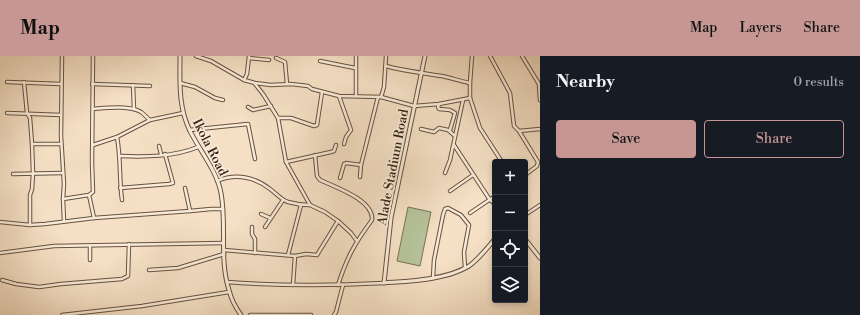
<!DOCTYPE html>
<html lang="en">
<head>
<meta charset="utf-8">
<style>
	:root { --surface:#171b24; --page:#20242c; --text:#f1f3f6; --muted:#9ea1a6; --line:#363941; --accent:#c59692 }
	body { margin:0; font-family:"Libre Bodoni",serif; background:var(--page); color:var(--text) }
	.controls { position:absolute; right:12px; bottom:12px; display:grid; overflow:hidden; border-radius:4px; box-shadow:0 2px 6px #0003 }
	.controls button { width:36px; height:36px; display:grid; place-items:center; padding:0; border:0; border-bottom:1px solid var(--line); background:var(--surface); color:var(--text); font:20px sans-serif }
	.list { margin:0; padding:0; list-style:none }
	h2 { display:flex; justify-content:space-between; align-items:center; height:52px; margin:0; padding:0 16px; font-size:17px }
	h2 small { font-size:13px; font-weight:400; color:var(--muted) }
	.actions { display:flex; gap:8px; padding:12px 16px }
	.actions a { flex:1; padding:9px 0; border:1px solid var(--accent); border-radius:4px; text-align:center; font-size:14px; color:var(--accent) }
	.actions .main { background:var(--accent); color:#111 }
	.icon { flex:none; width:22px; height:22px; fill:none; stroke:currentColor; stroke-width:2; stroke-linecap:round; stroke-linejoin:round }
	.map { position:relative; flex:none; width:540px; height:259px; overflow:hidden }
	header { display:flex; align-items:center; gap:24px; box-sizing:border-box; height:56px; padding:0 20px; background:var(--accent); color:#111 }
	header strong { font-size:19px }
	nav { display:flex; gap:22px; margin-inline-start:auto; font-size:14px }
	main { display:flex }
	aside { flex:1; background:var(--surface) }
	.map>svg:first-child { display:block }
</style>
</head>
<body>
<header>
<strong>Map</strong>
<nav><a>Map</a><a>Layers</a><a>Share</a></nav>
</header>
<main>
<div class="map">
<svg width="540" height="259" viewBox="0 0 540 259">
	<rect width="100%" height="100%" fill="#f5e0c5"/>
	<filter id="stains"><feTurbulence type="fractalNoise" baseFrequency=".005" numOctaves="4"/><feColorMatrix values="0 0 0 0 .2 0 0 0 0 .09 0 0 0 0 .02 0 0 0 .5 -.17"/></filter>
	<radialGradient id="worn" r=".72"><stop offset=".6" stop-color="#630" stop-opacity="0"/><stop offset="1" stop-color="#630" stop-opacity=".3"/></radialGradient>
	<polygon fill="#b6c39a" stroke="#787256" points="408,151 431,156 420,210 397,205"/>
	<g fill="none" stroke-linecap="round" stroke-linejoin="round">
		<defs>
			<g id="minor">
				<polyline points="62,0 61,80 64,128 63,143 64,165"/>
				<polyline points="196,0 211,5 244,24 255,27 271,29 291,28 308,30 312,33 339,40 381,41 414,50 439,48 470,42 480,72 502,106"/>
				<polyline points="356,0 356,40"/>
				<polyline points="490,0 510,37 514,70 519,75 538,106 537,110 525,119"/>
				<polyline points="522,0 539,28 540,44"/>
				<polyline points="249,2 269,4"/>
				<polyline points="276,2 285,6 287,28"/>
				<polyline points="320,5 355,12"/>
				<path d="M386,10C404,15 423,17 442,20C451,22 460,25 470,27"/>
				<polyline points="244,24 247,18 249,0"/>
				<polyline points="7,26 61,28"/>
				<polyline points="24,26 27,57 30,62 32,88 33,117 32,133 30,139 30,169"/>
				<polyline points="180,27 195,31 215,42 223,44"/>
				<polyline points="92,28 150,30"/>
				<polyline points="255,28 263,38 278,62 291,62 314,70 317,69 322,36"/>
				<polyline points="133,29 134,53"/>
				<polyline points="339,40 351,74 346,81 344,88"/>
				<polyline points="381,41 384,31 386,0"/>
				<polyline points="470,42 470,27 472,0"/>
				<polyline points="439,48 438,51 439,53 450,54 455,57 450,74"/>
				<polyline points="248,51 253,54 271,50"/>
				<path d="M93,53C106,52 129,49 141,56C144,58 147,62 150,64"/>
				<polyline points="7,57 61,59"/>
				<polyline points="278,62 286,106 310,149 325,156 338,165 351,177 357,185"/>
				<polyline points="421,73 434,76 439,72 448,74 455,80"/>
				<polyline points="189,74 248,68 255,103"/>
				<polyline points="519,75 540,73"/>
				<path d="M117,81C121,102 119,123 122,144"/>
				<polyline points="32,88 61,88"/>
				<polyline points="93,89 117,81 150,64 183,57"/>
				<polyline points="454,89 490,144 495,148"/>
				<polyline points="159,90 161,98"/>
				<path d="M315,99L317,120L320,124C335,131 374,144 372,164C355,187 347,201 338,229"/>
				<path d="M120,100C145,101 174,101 198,91"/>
				<polyline points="286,106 331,96 334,95 336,89"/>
				<polyline points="445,117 450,104 463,44"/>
				<polyline points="13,118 62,117"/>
				<polyline points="360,121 361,109 378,41"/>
				<polyline points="340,122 344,108 346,107 361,109"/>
				<path d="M217,125C236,117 255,121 270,133C276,137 281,144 288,146C295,148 302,149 310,149"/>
				<polyline points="120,132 169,128 173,127 165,98"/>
				<polyline points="185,132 190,155"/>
				<polyline points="450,135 473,119"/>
				<polyline points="89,139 94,162"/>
				<polyline points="63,143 89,139 93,136 92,107 93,0"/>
				<polyline points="470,157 495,140"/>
				<polyline points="261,158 270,162"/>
				<polyline points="525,159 540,149"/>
				<polyline points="0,166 30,169 45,168 94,162 190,155 211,153 223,153"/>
				<polyline points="252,171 252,178 255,183 255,197"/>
				<polyline points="265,171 283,144"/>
				<polyline points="90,190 90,204"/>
				<polyline points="224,194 295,200 306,198 317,199 338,165"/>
				<polyline points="0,197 54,190 224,187"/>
				<polyline points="288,199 301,149"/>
				<polyline points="149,214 178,212 224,198"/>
				<polyline points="433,222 434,204 443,159 445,153 448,152 461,159 469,169 464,196 465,212"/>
				<polyline points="2,224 16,228 39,231 61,228 122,223 128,220 129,188"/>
				<path d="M227,226C279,230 331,230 384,227"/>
				<polyline points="293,229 295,200"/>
				<polyline points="62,259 142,250 229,236"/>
				<polyline points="250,259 311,259"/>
				<polyline points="334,259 336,256 343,229"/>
			</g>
			<g id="tertiary">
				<path d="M180,0C180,25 178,51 190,75C200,95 217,115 221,137C227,169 219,203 229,234C231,243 236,252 241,259"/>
				<path d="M425,0L391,162L384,227C410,225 446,224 469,210C479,203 487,192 495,183"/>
				<polyline points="525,183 540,202"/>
			</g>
		</defs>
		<use href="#minor" stroke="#68513f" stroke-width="4.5"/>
		<use href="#tertiary" stroke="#68513f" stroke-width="5"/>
		<use href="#minor" stroke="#f8ebd9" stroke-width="2.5"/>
		<use href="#tertiary" stroke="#f8ebd9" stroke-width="3"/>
	</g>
	<g text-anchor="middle" stroke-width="3.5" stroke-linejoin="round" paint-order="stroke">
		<g font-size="13" fill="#392112" stroke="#f8ebd9">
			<text transform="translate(211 91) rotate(63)" y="5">Ikola Road</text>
			<text transform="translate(392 111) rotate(-79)" y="5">Alade Stadium Road</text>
		</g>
	</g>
	<rect width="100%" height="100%" filter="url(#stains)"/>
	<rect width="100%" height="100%" fill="url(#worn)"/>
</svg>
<div class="controls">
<button>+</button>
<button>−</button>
<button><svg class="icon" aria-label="locate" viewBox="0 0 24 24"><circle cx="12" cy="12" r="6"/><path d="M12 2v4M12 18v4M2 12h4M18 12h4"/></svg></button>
<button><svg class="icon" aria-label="layers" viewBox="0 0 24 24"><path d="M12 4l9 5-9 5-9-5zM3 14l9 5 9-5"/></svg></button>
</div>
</div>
<aside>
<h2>Nearby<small>0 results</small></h2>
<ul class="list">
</ul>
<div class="actions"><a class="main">Save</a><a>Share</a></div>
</aside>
</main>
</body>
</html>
